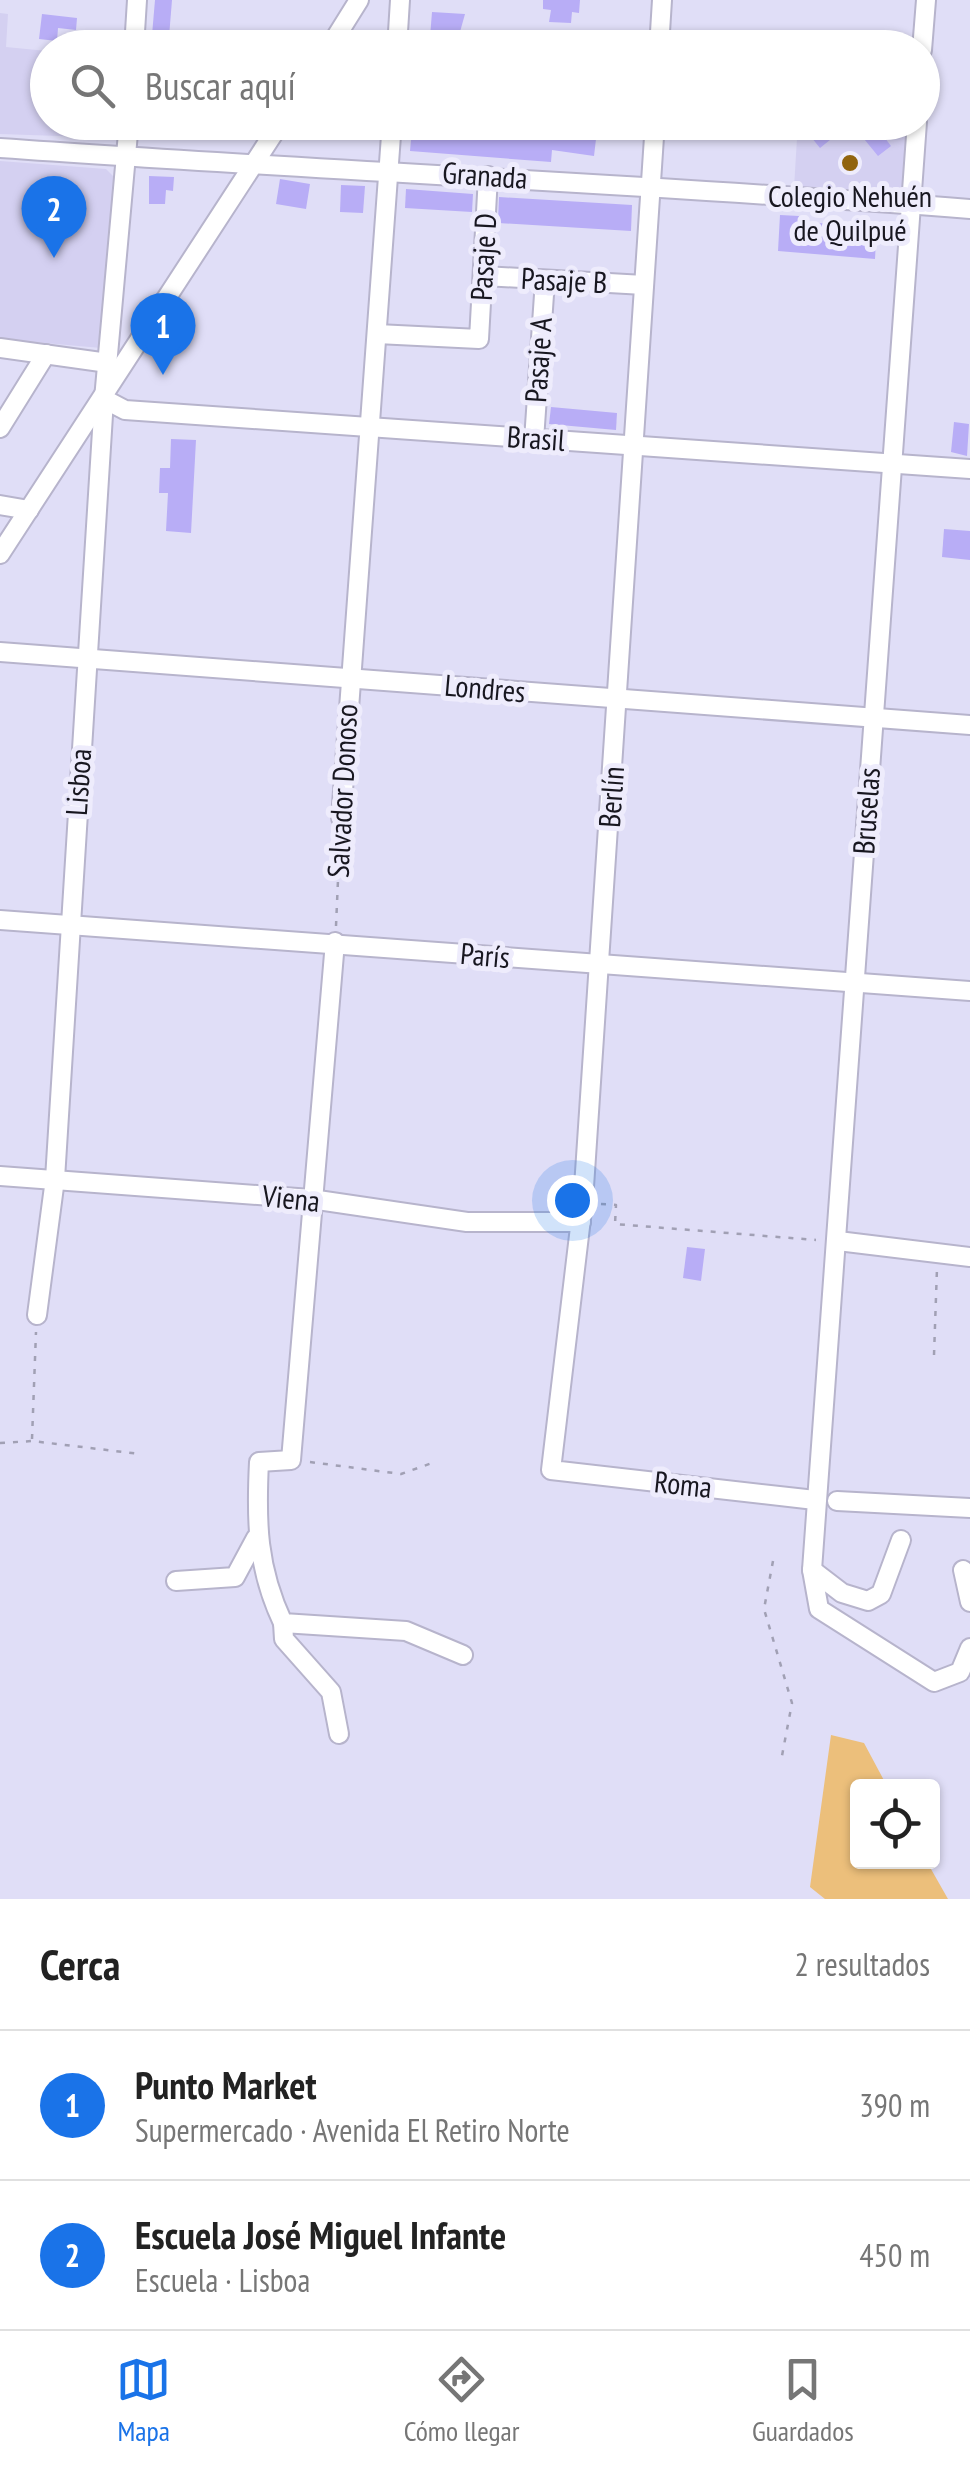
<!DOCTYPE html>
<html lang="es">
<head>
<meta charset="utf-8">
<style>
	:root { --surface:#fff; --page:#f6f6f6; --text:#222; --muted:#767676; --line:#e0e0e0; --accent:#1a73e8 }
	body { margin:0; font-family:"PT Sans Narrow",sans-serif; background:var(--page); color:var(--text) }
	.controls { position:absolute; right:30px; bottom:30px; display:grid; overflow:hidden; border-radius:10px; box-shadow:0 2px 8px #0004 }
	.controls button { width:90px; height:90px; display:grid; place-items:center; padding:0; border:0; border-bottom:2px solid var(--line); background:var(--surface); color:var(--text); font:50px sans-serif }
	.you { position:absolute; left:572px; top:1200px; width:35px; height:35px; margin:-25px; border:8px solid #fff; border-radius:50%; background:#1a73e8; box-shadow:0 0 0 15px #1a73e833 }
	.badge { display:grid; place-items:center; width:65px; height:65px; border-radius:50%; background:var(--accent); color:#fff; font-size:32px; font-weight:700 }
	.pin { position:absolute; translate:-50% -82px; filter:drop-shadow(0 2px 5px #0008) }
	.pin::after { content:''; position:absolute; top:52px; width:35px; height:30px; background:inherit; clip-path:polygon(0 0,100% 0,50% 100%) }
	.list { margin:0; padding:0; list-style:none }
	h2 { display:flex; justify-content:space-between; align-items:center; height:130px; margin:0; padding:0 40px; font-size:42px }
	h2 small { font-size:32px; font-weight:400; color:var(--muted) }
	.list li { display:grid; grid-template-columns:65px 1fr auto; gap:30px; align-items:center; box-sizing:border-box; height:150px; padding:0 40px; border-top:2px solid var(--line) }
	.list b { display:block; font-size:38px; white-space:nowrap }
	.list p { margin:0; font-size:32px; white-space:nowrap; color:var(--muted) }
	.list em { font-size:32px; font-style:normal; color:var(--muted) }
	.icon { flex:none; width:55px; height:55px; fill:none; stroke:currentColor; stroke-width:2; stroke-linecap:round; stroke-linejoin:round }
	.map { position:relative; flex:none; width:970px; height:1899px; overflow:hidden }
	.search { position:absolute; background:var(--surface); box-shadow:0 2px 8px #0004; left:30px; right:30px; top:30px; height:110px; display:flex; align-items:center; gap:25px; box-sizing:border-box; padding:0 35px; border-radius:55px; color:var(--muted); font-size:38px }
	.sheet { height:430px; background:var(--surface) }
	nav { display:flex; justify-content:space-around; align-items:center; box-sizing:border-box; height:140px; border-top:2px solid var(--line); background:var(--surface); font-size:28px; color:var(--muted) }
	nav a { display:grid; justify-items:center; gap:5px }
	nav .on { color:var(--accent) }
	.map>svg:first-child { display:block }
</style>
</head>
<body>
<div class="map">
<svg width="970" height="1899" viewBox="0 0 970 1899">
	<rect width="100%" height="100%" fill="#e0def7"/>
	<g fill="#d4d0f1">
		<polygon points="0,13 8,14 6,47 47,51 48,122 118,123 117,138 0,134"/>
		<polygon points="767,123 906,123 902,195 794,188 797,138 766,136"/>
		<polygon points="0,161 106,169 114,177 101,348 0,339"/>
	</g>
	<polygon fill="#ecbf7b" points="831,1735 864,1743 887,1786 858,1786 858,1862 927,1862 948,1899 825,1899 810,1887"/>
	<g fill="#b8adf6">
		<polygon points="155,0 172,0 169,37 152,35"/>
		<polygon points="543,0 580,0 579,13 572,12 571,23 549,22 551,10 543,9"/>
		<polygon points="432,12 465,14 458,39 430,37"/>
		<polygon points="42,14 77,18 76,30 58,28 57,41 39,39"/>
		<polygon points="576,122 598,122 594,156 552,150 551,162 410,151 412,128 533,137 533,125 575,128"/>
		<polygon points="819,122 873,122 891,146 878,156 851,123 820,148 807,132"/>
		<polygon points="149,176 174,177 173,191 166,190 165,204 149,204"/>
		<polygon points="280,179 310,184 306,209 276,204"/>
		<polygon points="341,185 365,186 363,213 340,212"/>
		<polygon points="406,189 473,194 472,212 405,208"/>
		<polygon points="499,197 632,205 631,231 498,223"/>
		<polygon points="780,215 799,216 799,223 892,224 891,241 876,240 875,259 778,251"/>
		<polygon points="551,407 617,413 616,430 549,424"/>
		<polygon points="954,422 969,424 967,456 951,452"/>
		<polygon points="171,439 196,440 191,533 166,531 168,493 159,493 160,468 170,468"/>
		<polygon points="944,529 970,531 970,560 942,557"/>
		<polygon points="687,1247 705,1249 701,1281 683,1278"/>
	</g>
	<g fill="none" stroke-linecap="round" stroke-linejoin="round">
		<defs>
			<g id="minor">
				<polyline points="134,48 137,0"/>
				<polyline points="329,48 359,0"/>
				<polyline points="397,48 400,0"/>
				<polyline points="659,48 662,0"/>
				<polyline points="922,50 926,0"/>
				<polyline points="655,122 583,1202 551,1470 815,1500"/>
				<polyline points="917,122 812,1570 819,1609 934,1682 960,1672 970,1648"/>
				<path d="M0,148C323,171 647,184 970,209"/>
				<polyline points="484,276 644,285"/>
				<polyline points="377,334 479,339 488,176"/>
				<polyline points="0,348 108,363"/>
				<polyline points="104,399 125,410 970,469"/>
				<polyline points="0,428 46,354"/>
				<polyline points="534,440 545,280"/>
				<polyline points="0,505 29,510"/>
				<polyline points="0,554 281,122"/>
				<polyline points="0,652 970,725"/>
				<polyline points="341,818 392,122"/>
				<polyline points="0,920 970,991"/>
				<path d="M335,942L291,1460L259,1462C256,1522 257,1568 283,1623L406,1631L463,1655"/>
				<polyline points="0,1176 311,1199 467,1222 581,1222"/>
				<polyline points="838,1241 970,1257"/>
				<polyline points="37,1315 55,1179 104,399 129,122"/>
				<polyline points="837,1501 970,1508"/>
				<polyline points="812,1570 842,1593 868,1601 881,1594 901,1540"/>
				<polyline points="963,1570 970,1602"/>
				<polyline points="176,1581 235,1577 256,1538"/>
				<polyline points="283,1623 284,1639 331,1692 339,1734"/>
			</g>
		</defs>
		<use href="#minor" stroke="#b7b4cc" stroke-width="22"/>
		<g stroke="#a1a0b4" stroke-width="2.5" stroke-dasharray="5 8" stroke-linecap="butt">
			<polyline points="336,926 340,834"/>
			<polyline points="601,1204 616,1205 615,1224 816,1240"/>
			<polyline points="934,1355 937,1268"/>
			<polyline points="32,1439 36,1332"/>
			<polyline points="0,1443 32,1441 140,1454"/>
			<polyline points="310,1462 401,1474 435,1462"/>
			<polyline points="773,1561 764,1609 792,1703 781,1761"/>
		</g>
		<use href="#minor" stroke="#fff" stroke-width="18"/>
	</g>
	<circle fill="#91640e" stroke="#eeecfc" stroke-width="4" cx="850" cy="163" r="10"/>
	<g text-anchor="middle" stroke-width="10" stroke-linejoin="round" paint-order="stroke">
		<g font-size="30" fill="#181720" stroke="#eeecfc">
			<text transform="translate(485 176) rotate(4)" y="10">Granada</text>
			<text transform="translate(484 257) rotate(-87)" y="10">Pasaje D</text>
			<text transform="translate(564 281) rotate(3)" y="10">Pasaje B</text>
			<text transform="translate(539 360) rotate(-86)" y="10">Pasaje A</text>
			<text transform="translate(536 439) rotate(4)" y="10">Brasil</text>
			<text transform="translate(485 689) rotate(5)" y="10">Londres</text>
			<text transform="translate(79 782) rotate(-86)" y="10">Lisboa</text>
			<text transform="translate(343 791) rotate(-87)" y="10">Salvador Donoso</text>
			<text transform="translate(612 797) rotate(-86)" y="10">Berlín</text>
			<text transform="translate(867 811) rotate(-86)" y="10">Bruselas</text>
			<text transform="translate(485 956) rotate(5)" y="10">París</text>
			<text transform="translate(291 1199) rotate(6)" y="10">Viena</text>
			<text transform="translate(683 1485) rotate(6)" y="10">Roma</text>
		</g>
		<g font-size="30" fill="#181720" stroke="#eeecfc">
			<text x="850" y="207">Colegio Nehuén<tspan x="850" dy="34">de Quilpué</tspan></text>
		</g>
	</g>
</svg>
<div class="controls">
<button><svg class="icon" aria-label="locate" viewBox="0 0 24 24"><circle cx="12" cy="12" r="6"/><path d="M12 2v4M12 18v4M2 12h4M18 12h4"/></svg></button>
</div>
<div class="you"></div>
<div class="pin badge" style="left:163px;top:375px">1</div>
<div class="pin badge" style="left:54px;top:258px">2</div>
<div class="search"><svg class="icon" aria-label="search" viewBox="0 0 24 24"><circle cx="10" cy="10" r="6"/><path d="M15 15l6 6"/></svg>Buscar aquí</div>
</div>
<section class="sheet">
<h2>Cerca<small>2 resultados</small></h2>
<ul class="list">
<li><span class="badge">1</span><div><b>Punto Market</b><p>Supermercado · Avenida El Retiro Norte</p></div><em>390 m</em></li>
<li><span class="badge">2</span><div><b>Escuela José Miguel Infante</b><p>Escuela · Lisboa</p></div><em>450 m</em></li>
</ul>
</section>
<nav>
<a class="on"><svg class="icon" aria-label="map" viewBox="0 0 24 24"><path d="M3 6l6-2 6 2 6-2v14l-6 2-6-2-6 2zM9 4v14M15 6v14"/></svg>Mapa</a>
<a><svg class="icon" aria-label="directions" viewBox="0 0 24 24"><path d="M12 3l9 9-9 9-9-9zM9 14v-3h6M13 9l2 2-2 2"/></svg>Cómo llegar</a>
<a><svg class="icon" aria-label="saved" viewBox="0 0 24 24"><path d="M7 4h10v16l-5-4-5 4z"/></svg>Guardados</a>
</nav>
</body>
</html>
